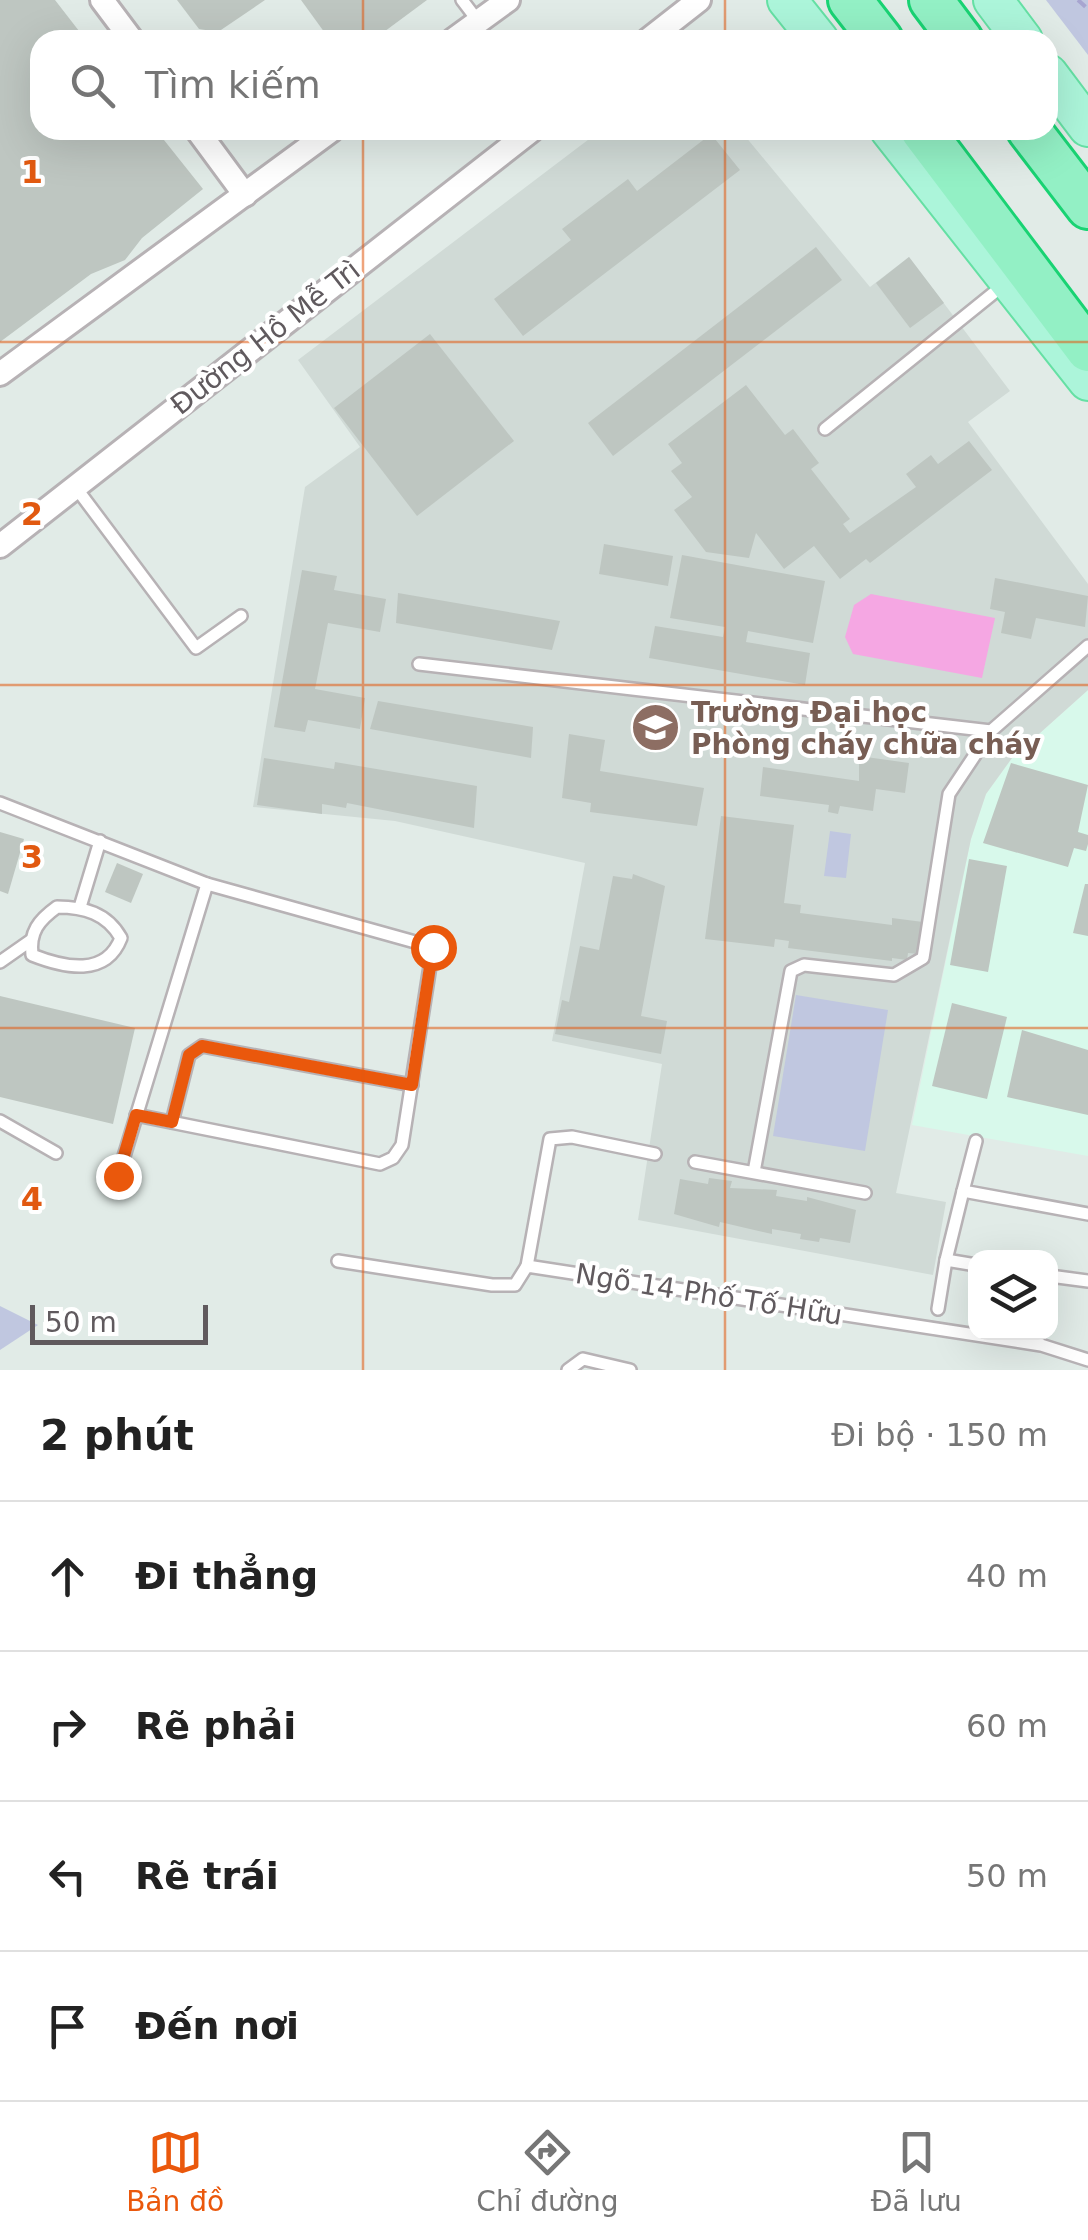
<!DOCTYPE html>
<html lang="vi">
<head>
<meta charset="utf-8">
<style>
	:root { --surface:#fff; --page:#f2f2f2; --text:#222; --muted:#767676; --line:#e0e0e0; --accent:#ea580c }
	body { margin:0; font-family:"DejaVu Sans",sans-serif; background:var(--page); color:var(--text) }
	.controls { position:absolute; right:30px; bottom:30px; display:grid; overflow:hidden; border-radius:20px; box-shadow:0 10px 40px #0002 }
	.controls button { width:90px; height:90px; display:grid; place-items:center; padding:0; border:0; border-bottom:2px solid var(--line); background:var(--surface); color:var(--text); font:50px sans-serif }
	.scale { position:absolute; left:30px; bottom:25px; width:178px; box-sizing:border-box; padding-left:10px; border:5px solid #605a5e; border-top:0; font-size:28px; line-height:35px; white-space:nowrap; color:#605a5e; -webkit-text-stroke:8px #fff; paint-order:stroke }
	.stop { position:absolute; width:30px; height:30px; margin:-22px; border:8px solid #ea580c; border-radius:50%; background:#fff }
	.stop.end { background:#ea580c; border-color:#fff; box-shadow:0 2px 10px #0008 }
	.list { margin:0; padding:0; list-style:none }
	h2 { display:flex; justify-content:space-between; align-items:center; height:130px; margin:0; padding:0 40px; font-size:42px }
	h2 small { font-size:32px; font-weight:400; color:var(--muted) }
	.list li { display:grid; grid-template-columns:65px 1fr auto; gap:30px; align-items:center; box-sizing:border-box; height:150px; padding:0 40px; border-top:2px solid var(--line) }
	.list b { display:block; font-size:38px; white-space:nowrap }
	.list em { font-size:32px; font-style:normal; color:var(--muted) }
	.icon { flex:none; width:55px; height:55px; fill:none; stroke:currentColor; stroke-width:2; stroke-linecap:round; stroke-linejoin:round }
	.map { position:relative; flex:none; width:1088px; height:1370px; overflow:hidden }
	.search { position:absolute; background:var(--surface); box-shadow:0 10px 40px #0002; left:30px; right:30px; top:30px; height:110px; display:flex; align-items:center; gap:25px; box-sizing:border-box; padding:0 35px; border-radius:30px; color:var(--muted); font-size:38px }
	.sheet { height:730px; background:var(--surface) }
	nav { display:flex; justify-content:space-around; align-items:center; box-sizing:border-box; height:140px; border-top:2px solid var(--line); background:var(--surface); font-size:28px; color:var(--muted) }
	nav a { display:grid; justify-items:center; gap:5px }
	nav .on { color:var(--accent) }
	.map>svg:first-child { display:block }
</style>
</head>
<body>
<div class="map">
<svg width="1088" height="1370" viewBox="0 0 1088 1370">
	<rect width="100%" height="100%" fill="#e1ebe7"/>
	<polygon fill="#d8f9eb" points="1088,690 1088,1156 912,1125 971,839 986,794 1012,758"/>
	<polygon fill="#d0dad6" points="601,130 740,130 870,287 909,257 1010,391 968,422 1088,584 1088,690 1012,758 986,794 971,839 896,1193 946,1202 933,1275 638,1220 662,1064 552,1041 585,863 395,821 253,807 305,487 360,447 298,360"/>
	<g fill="#c0c7e0">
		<polygon points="1046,0 1088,0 1088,55"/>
		<polygon points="830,831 851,834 846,878 824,876"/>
		<polygon points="796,995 888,1010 865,1151 773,1136"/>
		<polygon points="0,1306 38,1325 0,1350"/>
	</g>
	<polygon fill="#f5a7e3" points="871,594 995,618 982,678 853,654 845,637 854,605"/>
	<g fill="#bec6c1">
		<polygon points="0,0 55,0 86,40 40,40 40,130 156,130 203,189 142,238 125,260 91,274 0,342"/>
		<polygon points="177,0 265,0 218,32 199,29"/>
		<polygon points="301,0 427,0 373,40 330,40"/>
		<polygon points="711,134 740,170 523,336 494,299 571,240 562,229 628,179 637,191"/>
		<polygon points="816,247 842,280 613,456 588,423"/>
		<polygon points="909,257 944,303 910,328 876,283"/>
		<polygon points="430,334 514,441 417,516 334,408"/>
		<polygon points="746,385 785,435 793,429 819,463 811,469 850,519 843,524 850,533 916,487 906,474 931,455 938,464 969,441 992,470 870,563 866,559 840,579 814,546 784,569 756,533 749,558 706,552 674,510 692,497 671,471 682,463 668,444"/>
		<polygon points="604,544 673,556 668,586 599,574"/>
		<polygon points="682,555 825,581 813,643 748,631 746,642 810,653 805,685 649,658 655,626 723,637 725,627 670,618"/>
		<polygon points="302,570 337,576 334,590 386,599 380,632 328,623 315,689 365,698 360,729 308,720 305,732 274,727"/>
		<polygon points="995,578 1088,596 1085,627 1036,618 1031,639 1001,633 1005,612 990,609"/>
		<polygon points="398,593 560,621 552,650 396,623"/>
		<polygon points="378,701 533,727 531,758 370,729"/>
		<polygon points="569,734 605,740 600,771 704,788 697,826 590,812 591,803 562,798"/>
		<polygon points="859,756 909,763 905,793 876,789 873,811 840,806 838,814 828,812 829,805 760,796 763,767 859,781"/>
		<polygon points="264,758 334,769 335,762 477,786 474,828 347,803 346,808 322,804 322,814 257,805"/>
		<polygon points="1011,763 1088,785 1078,832 1088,835 1088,844 1086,851 1074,848 1068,867 983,843"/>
		<polygon points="721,816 794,825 784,903 801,905 800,913 892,925 892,918 923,922 919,954 908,953 907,960 892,958 892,961 788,948 789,941 775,939 774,947 705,939"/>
		<polygon points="0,832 24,839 8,894 0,891"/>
		<polygon points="969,859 1007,866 988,972 950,965"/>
		<polygon points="117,863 143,874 131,903 105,892"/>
		<polygon points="633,874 665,886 641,1016 667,1021 661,1054 555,1034 562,1000 569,1002 580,946 599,950 613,876 632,879"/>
		<polygon points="1085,884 1088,884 1088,936 1073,933"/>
		<polygon points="0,996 135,1028 113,1124 0,1097"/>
		<polygon points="952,1003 1007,1017 987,1099 932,1086"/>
		<polygon points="1022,1030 1088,1050 1088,1115 1007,1097"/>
		<polygon points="709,1178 732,1181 730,1188 777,1190 776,1196 807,1201 807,1197 856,1210 850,1243 820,1238 819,1242 800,1239 801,1234 772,1229 772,1234 720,1222 719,1227 674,1214 680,1179 708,1184"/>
	</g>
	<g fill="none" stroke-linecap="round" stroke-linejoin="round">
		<defs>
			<g id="service">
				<polyline points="462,0 478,21"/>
				<polyline points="825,429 1006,283"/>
				<polyline points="74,485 196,648 241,616"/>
				<polyline points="419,664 991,731"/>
				<polyline points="0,803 207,884 118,1176"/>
				<path d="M57,907C84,907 107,913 121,938C106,977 65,968 32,955C29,932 39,920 57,907Z"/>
				<polyline points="80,907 100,841"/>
				<polyline points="0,962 30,941"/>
				<polyline points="136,1115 380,1164 393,1158 402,1145 433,947 207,884"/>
				<polyline points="0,1121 56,1153"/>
				<polyline points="172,1122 189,1055 202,1046 412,1085"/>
				<polyline points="976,1141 963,1191 1088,1214"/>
				<polyline points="695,1162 865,1193"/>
				<polyline points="754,1172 791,971 804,965 894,975 923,958 949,794 991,731 1088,646"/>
				<polyline points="946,1260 963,1191"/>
				<polyline points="338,1261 492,1285 515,1285 527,1266 1041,1345 1088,1360"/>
				<polyline points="527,1266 550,1139 572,1137 655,1154"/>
				<polyline points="1050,1276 1088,1281"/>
				<polyline points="938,1309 946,1260 976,1265"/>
				<polyline points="568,1370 583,1359 630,1370"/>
			</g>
			<g id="minor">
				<polyline points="102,0 132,40"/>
				<polyline points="453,40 508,0"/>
				<polyline points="648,40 699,0"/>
				<polyline points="197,130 245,195"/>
				<polyline points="0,374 332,130"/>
				<polyline points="0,546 532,130"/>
			</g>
			<g id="primary">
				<polyline points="787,0 819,40"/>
				<polyline points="993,0 1023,40"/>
				<polyline points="1048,74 1088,127"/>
				<polyline points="890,130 1088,381"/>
			</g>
			<g id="motorway">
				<polyline points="850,0 881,40"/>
				<polyline points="931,0 961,40"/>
				<polyline points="922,130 1088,350"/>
				<polyline points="1029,130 1088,207"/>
			</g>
		</defs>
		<use href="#service" stroke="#b7b2b5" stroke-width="16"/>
		<use href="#minor" stroke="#b7b2b5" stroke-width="28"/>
		<use href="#primary" stroke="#65e0a4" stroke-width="42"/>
		<use href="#motorway" stroke="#19d373" stroke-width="48"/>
		<polyline stroke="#a7a5d0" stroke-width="4" stroke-dasharray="10 5" stroke-linecap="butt" points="1078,0 1088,9"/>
		<use href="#service" stroke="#fff" stroke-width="11"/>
		<use href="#minor" stroke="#fff" stroke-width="22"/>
		<use href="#primary" stroke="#acf5da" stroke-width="38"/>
		<use href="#motorway" stroke="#93f0c5" stroke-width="42"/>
	</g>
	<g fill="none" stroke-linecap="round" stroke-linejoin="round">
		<polyline stroke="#ea580c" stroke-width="12" points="118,1176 136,1115 172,1122 189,1055 202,1046 412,1085 433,947"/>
	</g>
	<path fill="none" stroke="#e15910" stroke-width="2.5" stroke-opacity="0.55" d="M363,0V40M725,0V40M363,130V1370M725,130V1370M0,342H1088M0,685H1088M0,1028H1088"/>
	<defs>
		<symbol id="university-disc" viewBox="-11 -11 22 22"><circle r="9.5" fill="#8d6e63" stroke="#fff"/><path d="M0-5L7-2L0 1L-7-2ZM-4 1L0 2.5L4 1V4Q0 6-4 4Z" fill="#fff"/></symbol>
	</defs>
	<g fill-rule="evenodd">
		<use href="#university-disc" x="628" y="700" width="55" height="55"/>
	</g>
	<g text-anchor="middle" stroke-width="8" stroke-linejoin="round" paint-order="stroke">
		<g font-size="28" fill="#605a5e" stroke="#fff">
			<text transform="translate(265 337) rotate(-38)" y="10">Đường Hồ Mễ Trì</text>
			<text transform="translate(709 1294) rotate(9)" y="10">Ngõ 14 Phố Tố Hữu</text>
		</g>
		<g font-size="28" font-weight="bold" fill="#785e54" stroke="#fff" text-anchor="start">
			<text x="691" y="722">Trường Đại học<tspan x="691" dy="32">Phòng cháy chữa cháy</tspan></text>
		</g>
	</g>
	<g font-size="32" text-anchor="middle" font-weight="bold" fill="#e15910" stroke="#fff" stroke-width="8" stroke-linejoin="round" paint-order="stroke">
		<text x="32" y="183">1</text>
		<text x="32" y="525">2</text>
		<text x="32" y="868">3</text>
		<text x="32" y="1210">4</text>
	</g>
</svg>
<div class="controls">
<button><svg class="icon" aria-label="layers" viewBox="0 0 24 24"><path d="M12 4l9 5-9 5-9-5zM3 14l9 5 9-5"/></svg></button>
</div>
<div class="scale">50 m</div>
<div class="stop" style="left:433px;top:947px"></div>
<div class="stop end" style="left:118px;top:1176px"></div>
<div class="search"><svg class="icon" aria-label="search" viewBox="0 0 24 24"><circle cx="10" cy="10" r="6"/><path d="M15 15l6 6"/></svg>Tìm kiếm</div>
</div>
<section class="sheet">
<h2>2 phút<small>Đi bộ · 150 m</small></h2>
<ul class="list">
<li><svg class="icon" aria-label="ahead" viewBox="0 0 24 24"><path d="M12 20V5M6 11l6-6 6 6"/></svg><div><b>Đi thẳng</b></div><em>40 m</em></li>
<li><svg class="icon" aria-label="right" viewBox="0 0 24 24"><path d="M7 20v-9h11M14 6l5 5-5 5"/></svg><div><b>Rẽ phải</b></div><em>60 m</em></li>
<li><svg class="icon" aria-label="left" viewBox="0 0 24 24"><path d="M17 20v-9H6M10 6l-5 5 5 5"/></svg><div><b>Rẽ trái</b></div><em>50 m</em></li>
<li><svg class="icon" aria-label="arrive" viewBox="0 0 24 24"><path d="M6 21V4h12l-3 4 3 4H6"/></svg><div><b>Đến nơi</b></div></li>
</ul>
</section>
<nav>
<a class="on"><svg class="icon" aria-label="map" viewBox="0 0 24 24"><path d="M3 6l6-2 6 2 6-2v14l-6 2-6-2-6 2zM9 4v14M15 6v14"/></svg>Bản đồ</a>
<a><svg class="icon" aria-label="directions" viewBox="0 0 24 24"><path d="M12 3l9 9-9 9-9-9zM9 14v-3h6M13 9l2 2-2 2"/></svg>Chỉ đường</a>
<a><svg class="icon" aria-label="saved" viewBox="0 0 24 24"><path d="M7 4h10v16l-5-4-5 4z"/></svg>Đã lưu</a>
</nav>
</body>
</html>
